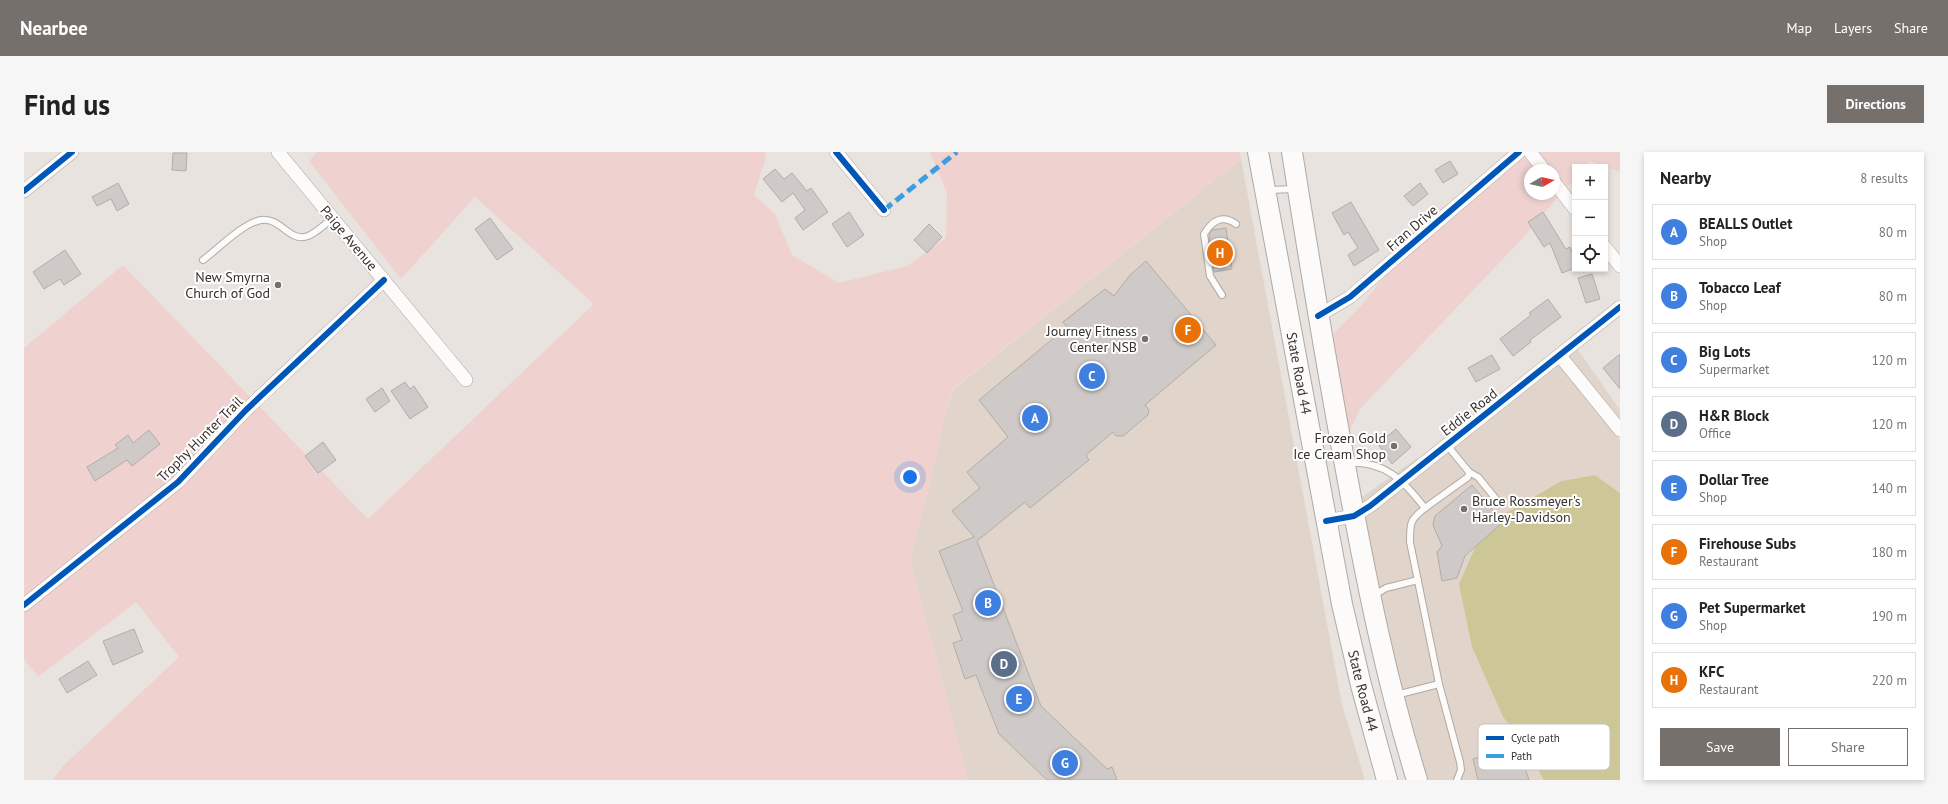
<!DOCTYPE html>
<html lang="en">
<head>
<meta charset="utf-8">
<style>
	:root { --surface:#fff; --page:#f6f6f6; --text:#222; --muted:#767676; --line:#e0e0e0; --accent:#75706c }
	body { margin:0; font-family:"PT Sans",sans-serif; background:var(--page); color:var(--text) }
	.controls { position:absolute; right:12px; top:12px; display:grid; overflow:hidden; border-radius:0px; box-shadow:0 2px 6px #0003 }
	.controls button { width:36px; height:36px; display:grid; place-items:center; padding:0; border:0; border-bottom:1px solid var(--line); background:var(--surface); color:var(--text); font:20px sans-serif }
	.compass { position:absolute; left:1500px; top:12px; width:36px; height:36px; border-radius:50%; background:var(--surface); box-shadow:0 2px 6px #0003; rotate:81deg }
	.you { position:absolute; left:886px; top:325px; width:14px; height:14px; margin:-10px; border:3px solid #fff; border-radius:50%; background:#1a73e8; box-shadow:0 0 0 6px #1a73e833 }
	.badge { display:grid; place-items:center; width:26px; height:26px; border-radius:50%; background:var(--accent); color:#fff; font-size:13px; font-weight:700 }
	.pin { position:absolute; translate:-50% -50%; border:2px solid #fff; box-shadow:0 1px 4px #0006 }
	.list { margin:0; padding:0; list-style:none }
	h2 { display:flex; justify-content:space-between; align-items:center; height:52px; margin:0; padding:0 16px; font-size:17px }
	h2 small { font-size:13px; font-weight:400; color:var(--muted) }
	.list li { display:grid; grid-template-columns:26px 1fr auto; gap:12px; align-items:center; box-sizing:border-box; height:56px; margin:0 8px 8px; padding:0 8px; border:1px solid var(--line); border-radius:0px }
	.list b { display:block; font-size:15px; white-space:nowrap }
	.list p { margin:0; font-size:13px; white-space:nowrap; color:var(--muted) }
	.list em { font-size:13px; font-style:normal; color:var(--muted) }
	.actions { display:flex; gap:8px; padding:12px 16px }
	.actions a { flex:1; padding:9px 0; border:1px solid var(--accent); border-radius:0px; text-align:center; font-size:14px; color:var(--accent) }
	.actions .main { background:var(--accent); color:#fff }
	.icon { flex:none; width:22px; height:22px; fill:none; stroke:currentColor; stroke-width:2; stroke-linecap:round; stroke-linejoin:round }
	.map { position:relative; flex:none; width:1596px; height:628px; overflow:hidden; border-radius:0px }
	header { display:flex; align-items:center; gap:24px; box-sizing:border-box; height:56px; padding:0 20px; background:var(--accent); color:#fff }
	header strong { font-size:19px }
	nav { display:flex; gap:22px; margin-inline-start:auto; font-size:14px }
	.intro { display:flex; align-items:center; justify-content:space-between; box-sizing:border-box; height:96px; padding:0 24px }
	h1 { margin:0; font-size:28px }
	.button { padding:10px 18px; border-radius:0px; background:var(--accent); color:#fff; font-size:14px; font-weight:700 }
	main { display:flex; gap:24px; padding:0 24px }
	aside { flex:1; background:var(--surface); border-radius:0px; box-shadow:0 2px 6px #0003 }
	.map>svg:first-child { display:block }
</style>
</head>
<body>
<header>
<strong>Nearbee</strong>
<nav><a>Map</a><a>Layers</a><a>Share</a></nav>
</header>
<div class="intro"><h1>Find us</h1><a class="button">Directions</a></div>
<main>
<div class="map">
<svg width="1596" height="628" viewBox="0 0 1596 628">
	<rect width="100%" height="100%" fill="#e8e3de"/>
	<g fill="#e0d4cb">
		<polygon points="1217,7 1318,553 1341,628 944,628 886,407 905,336 921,263 930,237"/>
		<polygon points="1549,191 1596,258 1596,267 1540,198"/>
		<polygon points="1530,206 1596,288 1596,341 1571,323 1536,329 1461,373 1448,495 1479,565 1498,590 1520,628 1401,628 1388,587 1334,348 1393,306 1394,309"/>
	</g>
	<g fill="#efd2cf" fill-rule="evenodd">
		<polygon points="293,0 741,0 742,5 730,43 751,62 768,103 815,131 883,114 922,86 923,41 906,0 1216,0 1217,7 929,237 921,263 905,336 886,407 944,628 29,628 39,614 155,505 112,450 14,525 0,507 0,196 99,113 344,367 570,152 451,45 377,127 285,9"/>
		<path d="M1490,0H1596V20L1566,9L1561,15H1551V26L1498,87L1336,257L1323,284L1305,186L1336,155L1411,61L1477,14ZM1506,18H1530V42H1506Z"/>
	</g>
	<polygon fill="#cdc797" points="1571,323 1596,341 1596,628 1520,628 1498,590 1479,565 1448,495 1435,432 1461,373 1537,329"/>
	<g fill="#cfcac7" stroke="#b1ada9">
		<polygon points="149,1 163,1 162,19 148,18"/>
		<polygon points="1426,9 1434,22 1419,31 1411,18"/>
		<polygon points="751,17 760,27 768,21 783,39 787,36 804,60 779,78 771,66 781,58 769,41 758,50 739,27"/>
		<polygon points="94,31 105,52 93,59 87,47 73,54 68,45"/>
		<polygon points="1396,31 1404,42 1389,54 1380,44"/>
		<polygon points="1327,50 1355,98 1330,114 1324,103 1334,96 1324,80 1320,83 1308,61"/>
		<polygon points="825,60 840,83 823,95 808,72"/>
		<polygon points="1519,60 1542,97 1546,95 1551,108 1551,116 1538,121 1526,91 1520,95 1504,70"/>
		<polygon points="466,66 489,97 473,108 451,77"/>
		<polygon points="905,72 918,85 903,101 890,88"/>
		<polygon points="1202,76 1208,117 1190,120 1185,83 1188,78"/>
		<polygon points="41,98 57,122 40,133 36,127 20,137 9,120"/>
		<polygon points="1122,109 1192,193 1121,253 1125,258 1124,263 1099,284 1092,284 1089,280 1062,303 1065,308 1006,356 1001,350 953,389 1017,554 1083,617 1088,615 1093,628 1023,628 975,582 952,523 941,527 929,491 938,488 929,463 939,459 915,399 950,385 928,359 956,336 943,320 984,285 955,248 1043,175 1039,170 1081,137 1090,144 1106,123"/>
		<polygon points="1568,122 1576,147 1562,151 1554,126"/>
		<polygon points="1524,147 1537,165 1506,188 1507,190 1489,204 1476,187 1507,163 1505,161"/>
		<polygon points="1596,202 1596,237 1579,216"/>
		<polygon points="1468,203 1476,217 1452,230 1444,216"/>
		<polygon points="381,230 386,237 390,234 404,255 386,267 367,239"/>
		<polygon points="358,236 366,249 351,260 342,247"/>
		<polygon points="1372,277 1387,295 1368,312 1354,292"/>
		<polygon points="125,278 136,292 108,314 103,308 71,329 63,315 94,296 91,293 104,283 109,291"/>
		<polygon points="299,290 312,308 294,321 281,304"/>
		<polygon points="1448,333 1479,370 1441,404 1433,426 1418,429 1413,400 1418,394 1409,373 1411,364"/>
		<polygon points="110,477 119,500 89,513 79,489"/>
		<polygon points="64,509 73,523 43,541 35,527"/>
		<polygon points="1487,587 1489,590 1492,590 1505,628 1454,628 1449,607 1468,600 1478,595 1477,591"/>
	</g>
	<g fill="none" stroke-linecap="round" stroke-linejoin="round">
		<defs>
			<g id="service">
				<polyline points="1244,38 1270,37"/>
				<path d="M179,108C194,97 219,71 237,68C257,65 265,91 284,84C292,81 301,72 309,66"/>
				<path d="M1198,143L1186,124L1180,82C1188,69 1198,62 1212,72"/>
				<path d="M1323,311C1362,308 1379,329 1401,356L1444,325L1445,320L1422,292"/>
				<polyline points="1445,320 1454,325 1476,352"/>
				<polyline points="1349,444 1362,436 1394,428"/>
				<polyline points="1415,532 1436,610 1437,618 1433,628"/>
				<path d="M1372,543L1415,532L1386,390C1386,370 1386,368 1401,356"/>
			</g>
			<g id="minor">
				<polyline points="254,0 442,228"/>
				<polyline points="812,0 860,58"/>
				<polyline points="1506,0 1520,18"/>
				<polyline points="1530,30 1551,57"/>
				<polyline points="0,39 48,0"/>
				<polyline points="1581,95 1596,114"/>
				<polyline points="1294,164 1326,145 1495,0"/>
				<polyline points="1536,204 1596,278"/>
				<polyline points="1302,369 1330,364 1346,354 1596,155"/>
				<polyline points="0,453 154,330 222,258 360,128"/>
			</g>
			<g id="primary">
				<path id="s1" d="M1234,0L1318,452L1337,533L1363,628"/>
				<path d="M1268,0C1285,108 1303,216 1323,324C1342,427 1362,528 1393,628"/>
			</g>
		</defs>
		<use href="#service" stroke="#aeaaa6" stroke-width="8"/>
		<use href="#minor" stroke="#aeaaa6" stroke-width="14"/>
		<use href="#primary" stroke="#aeaaa6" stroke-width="22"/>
		<use href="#service" stroke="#fcfbfa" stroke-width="6"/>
		<use href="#minor" stroke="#fcfbfa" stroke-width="13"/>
		<use href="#primary" stroke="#fcfbfa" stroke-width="20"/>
		<polyline stroke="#3e9de1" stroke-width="5" stroke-dasharray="10 5" stroke-linecap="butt" points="860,58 933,0"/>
		<defs>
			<g id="cycleway">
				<polyline points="812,0 860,58"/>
				<polyline points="0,39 48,0"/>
				<polyline points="1294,164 1326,145 1495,0"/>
				<polyline points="1302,369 1330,364 1346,354 1596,155"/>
				<polyline points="0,453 154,330 222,258 360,128"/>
			</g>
		</defs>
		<use href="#cycleway" stroke="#fff" stroke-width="8"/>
		<use href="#cycleway" stroke="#0057b8" stroke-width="6"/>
	</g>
	<g fill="#75706c" stroke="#fff" stroke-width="1.5">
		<circle cx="254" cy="133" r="4"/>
		<circle cx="1121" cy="187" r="4"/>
		<circle cx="1370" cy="294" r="4"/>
		<circle cx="1440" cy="357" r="4"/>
	</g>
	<g text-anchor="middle" stroke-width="4" stroke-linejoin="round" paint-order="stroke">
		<g font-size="14" fill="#37322f" stroke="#fff">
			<text transform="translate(1388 76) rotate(-41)" y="5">Fran Drive</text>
			<text transform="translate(325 86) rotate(50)" y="5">Paige Avenue</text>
			<text dy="5" stroke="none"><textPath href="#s1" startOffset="225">State Road 44</textPath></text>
			<text transform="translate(1445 260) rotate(-38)" y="5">Eddie Road</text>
			<text transform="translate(176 287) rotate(-45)" y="5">Trophy Hunter Trail</text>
			<text dy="5" stroke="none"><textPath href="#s1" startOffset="549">State Road 44</textPath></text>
		</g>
		<g font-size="14" fill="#37322f" stroke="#fff" text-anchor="end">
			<text x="246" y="130">New Smyrna<tspan x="246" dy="16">Church of God</tspan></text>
			<text x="1113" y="184">Journey Fitness<tspan x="1113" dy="16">Center NSB</tspan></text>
			<text x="1362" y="291">Frozen Gold<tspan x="1362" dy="16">Ice Cream Shop</tspan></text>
			<text x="1448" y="354" text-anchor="start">Bruce Rossmeyer's<tspan x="1448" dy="16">Harley-Davidson</tspan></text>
		</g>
	</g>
	<rect x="1454" y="572" width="132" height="46" rx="6" fill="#fff" stroke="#c3c2c1" stroke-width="1"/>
	<rect x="1462" y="584" width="18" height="4" fill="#0057b8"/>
	<rect x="1462" y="602" width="18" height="4" fill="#3e9de1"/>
	<g font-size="11" fill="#37322f">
		<text x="1487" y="590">Cycle path</text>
		<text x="1487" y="608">Path</text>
	</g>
</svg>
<div class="controls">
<button>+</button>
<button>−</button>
<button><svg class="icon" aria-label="locate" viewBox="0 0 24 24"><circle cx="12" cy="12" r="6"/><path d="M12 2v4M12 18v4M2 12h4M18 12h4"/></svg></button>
</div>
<svg class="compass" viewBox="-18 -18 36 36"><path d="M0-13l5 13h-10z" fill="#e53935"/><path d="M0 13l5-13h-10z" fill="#767676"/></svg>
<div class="you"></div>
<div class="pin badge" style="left:1011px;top:266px;background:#3f7fe0">A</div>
<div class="pin badge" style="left:964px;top:451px;background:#3f7fe0">B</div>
<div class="pin badge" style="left:1068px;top:224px;background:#3f7fe0">C</div>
<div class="pin badge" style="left:980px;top:512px;background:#5c6f8a">D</div>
<div class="pin badge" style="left:995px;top:547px;background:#3f7fe0">E</div>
<div class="pin badge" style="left:1164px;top:178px;background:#e8710a">F</div>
<div class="pin badge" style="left:1041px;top:611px;background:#3f7fe0">G</div>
<div class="pin badge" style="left:1196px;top:101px;background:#e8710a">H</div>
</div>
<aside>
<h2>Nearby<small>8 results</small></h2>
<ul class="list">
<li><span class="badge" style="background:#3f7fe0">A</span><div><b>BEALLS Outlet</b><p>Shop</p></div><em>80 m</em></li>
<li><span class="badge" style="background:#3f7fe0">B</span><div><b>Tobacco Leaf</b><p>Shop</p></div><em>80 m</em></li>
<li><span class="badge" style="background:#3f7fe0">C</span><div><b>Big Lots</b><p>Supermarket</p></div><em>120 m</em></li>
<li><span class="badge" style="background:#5c6f8a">D</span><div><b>H&amp;R Block</b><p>Office</p></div><em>120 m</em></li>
<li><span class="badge" style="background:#3f7fe0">E</span><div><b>Dollar Tree</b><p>Shop</p></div><em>140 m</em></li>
<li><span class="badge" style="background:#e8710a">F</span><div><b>Firehouse Subs</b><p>Restaurant</p></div><em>180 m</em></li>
<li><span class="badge" style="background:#3f7fe0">G</span><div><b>Pet Supermarket</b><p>Shop</p></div><em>190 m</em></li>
<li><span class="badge" style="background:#e8710a">H</span><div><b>KFC</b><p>Restaurant</p></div><em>220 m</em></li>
</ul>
<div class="actions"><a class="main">Save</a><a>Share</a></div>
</aside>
</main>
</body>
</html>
